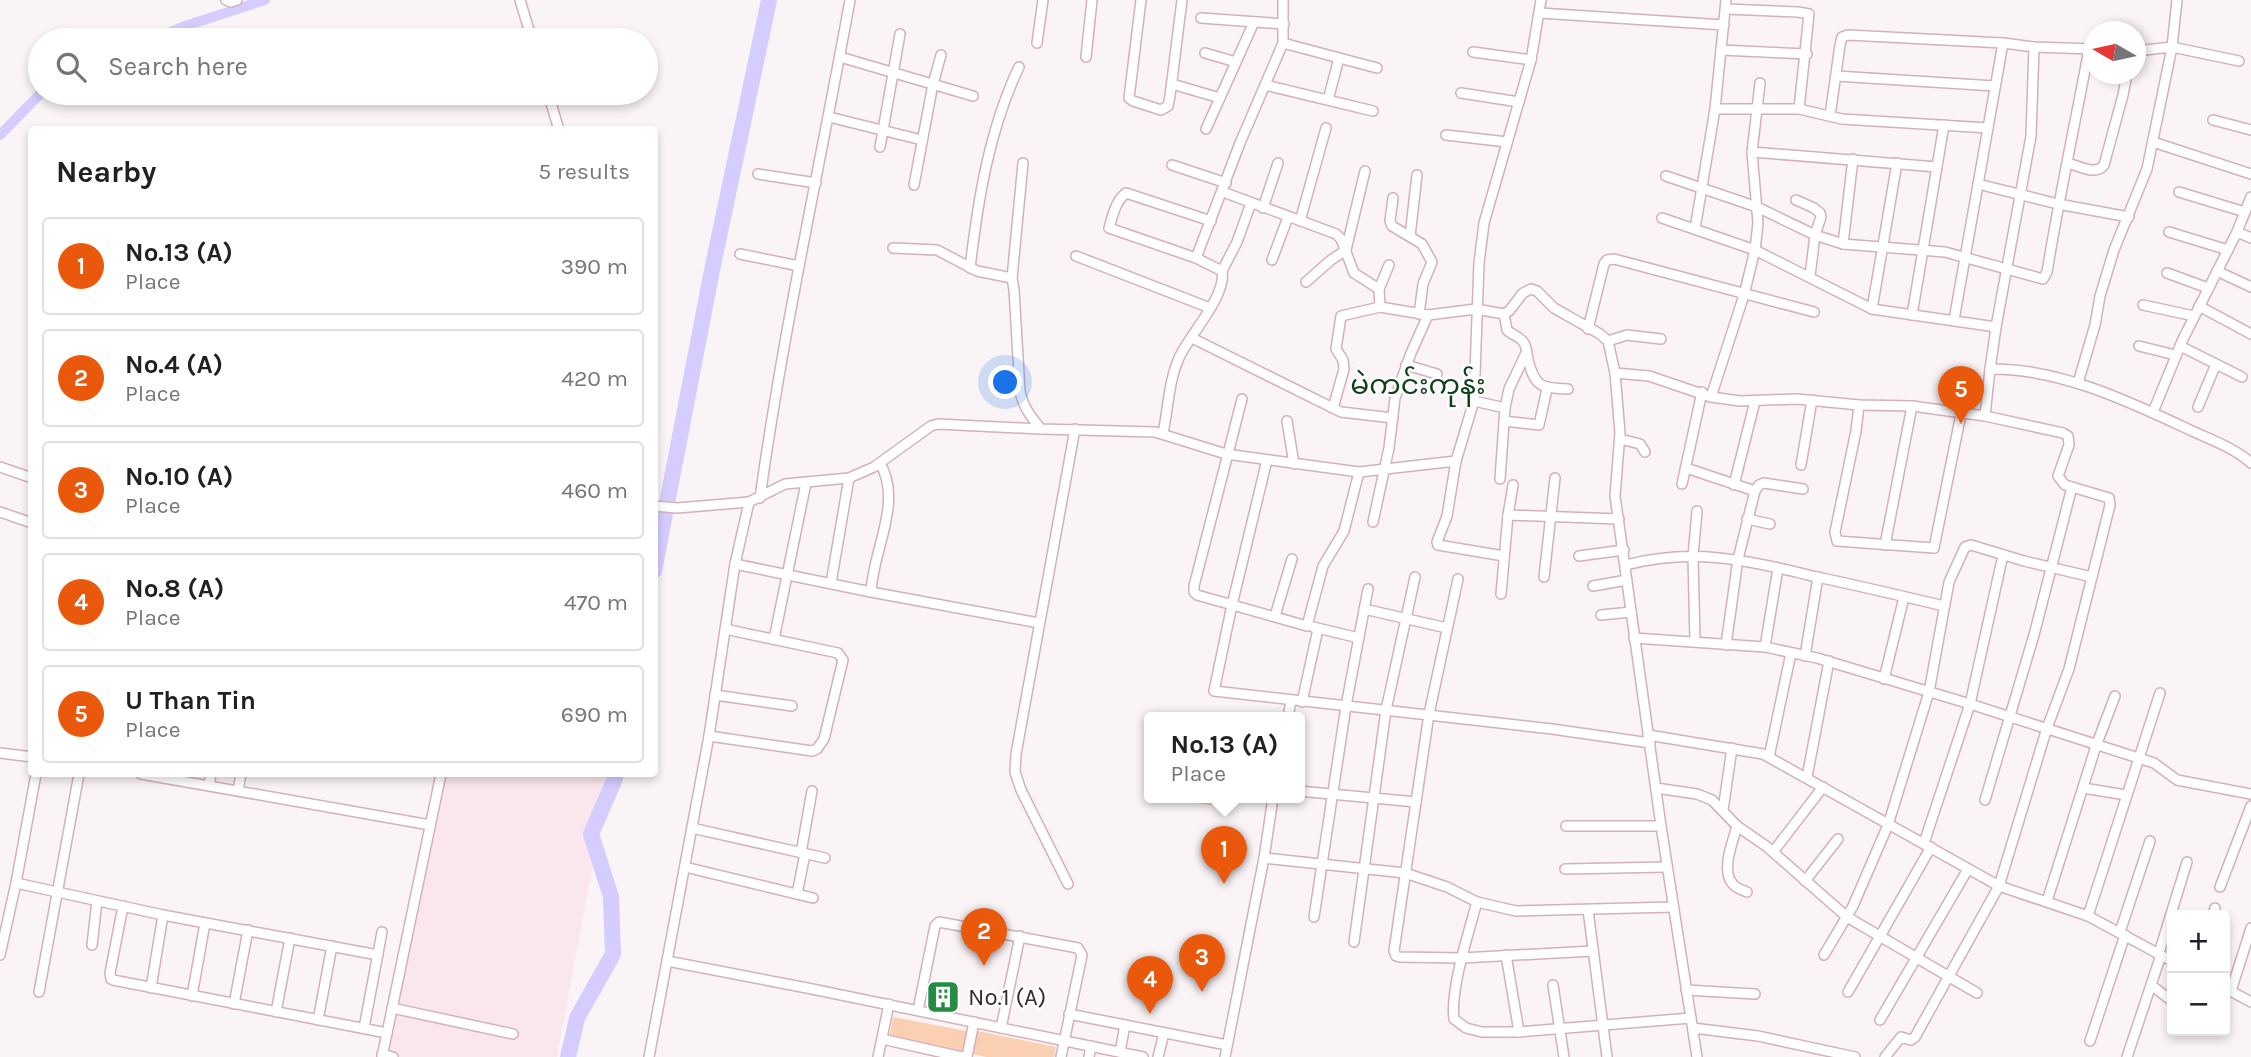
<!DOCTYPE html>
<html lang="en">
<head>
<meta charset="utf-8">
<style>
	:root { --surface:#fff; --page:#f2f2f2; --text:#202124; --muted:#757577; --line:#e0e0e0; --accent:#ea580c }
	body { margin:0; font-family:Karla,"Noto Sans Myanmar",sans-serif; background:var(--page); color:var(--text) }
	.controls { position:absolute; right:21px; bottom:21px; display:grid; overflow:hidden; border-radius:7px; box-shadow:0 4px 10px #0003 }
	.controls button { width:63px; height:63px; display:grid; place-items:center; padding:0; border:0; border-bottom:2px solid var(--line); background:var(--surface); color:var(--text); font:35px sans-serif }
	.compass { position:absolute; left:2083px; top:21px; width:63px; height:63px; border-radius:50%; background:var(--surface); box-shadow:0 4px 10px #0003; rotate:279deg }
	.you { position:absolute; left:1006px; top:383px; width:24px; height:24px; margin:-18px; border:5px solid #fff; border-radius:50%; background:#1a73e8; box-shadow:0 0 0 10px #1a73e833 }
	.badge { display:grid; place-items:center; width:46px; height:46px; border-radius:50%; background:var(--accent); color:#fff; font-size:23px; font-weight:700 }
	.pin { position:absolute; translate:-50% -58px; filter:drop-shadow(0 2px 4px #0008) }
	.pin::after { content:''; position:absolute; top:37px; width:24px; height:21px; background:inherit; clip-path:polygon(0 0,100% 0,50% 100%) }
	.popup { position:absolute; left:1144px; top:712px; width:161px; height:91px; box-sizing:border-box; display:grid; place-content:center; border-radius:7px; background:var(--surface); filter:drop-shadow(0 2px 5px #0005); font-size:23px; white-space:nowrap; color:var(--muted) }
	.popup b { font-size:26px; color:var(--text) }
	.popup::after { content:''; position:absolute; left:50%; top:100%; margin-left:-14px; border:14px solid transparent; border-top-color:var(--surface) }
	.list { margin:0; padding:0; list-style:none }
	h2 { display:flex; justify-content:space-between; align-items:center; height:91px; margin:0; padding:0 28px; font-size:30px }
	h2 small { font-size:23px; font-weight:400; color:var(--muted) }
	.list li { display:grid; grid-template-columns:46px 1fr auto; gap:21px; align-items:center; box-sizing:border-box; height:98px; margin:0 14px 14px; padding:0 14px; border:2px solid var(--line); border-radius:7px }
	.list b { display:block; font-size:26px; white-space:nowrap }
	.list p { margin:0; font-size:23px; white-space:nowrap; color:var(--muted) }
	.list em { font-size:23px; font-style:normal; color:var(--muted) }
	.icon { flex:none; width:38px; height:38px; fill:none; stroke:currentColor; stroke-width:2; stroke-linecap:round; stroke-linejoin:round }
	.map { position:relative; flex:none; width:2251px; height:1057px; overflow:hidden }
	.search { position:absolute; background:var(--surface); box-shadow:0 4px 10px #0003; left:28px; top:28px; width:630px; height:77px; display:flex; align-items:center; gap:18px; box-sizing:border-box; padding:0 24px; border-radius:38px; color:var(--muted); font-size:26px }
	.panel { position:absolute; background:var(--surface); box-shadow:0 4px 10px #0003; left:28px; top:126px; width:630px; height:651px; border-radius:7px }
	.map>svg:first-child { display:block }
</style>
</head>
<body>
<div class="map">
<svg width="2251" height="1057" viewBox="0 0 2251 1057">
	<rect width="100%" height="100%" fill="#fbf4f6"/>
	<polygon fill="#f9e7ed" points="446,774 610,774 557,1057 387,1057"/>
	<g fill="#fbd0b2">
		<polygon points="1171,798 1236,798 1235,808 1171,800"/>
		<polygon points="893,1017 967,1031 964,1052 889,1037"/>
		<polygon points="978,1031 1056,1047 1054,1057 986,1057 973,1054"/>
	</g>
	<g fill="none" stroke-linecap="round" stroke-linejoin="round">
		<g stroke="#d5ccff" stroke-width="10">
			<polyline points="151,40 185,26 265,0"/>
			<polyline points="0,135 41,93"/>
		</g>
		<g stroke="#d5ccff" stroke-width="16">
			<polyline points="654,571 712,270 769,0"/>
			<polyline points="568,1057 577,1018 613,954 611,897 591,834 614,781 616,774"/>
		</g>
		<defs>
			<g id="minor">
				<polyline points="226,0 231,2 237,0"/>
				<polyline points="520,0 532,40"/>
				<polyline points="1141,0 1129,98 1133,101 1161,110 1168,106 1170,96 1182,0"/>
				<polyline points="1726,9 1798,12 1809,14 1799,109"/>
				<polyline points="1540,13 1724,25"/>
				<polyline points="1201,18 1284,24"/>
				<polyline points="1037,43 1043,0"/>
				<polyline points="1283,43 1377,68"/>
				<polyline points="1721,50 1807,54"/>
				<polyline points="2136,51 2172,47 2239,61"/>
				<polyline points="1473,52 1531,60"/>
				<polyline points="1205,53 1236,62"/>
				<polyline points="840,57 973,96"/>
				<polyline points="1086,57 1092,0"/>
				<polyline points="1836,76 1995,86"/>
				<polyline points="1172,84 1220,98"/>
				<polyline points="1265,85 1373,111"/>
				<polyline points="548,93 559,130"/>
				<polyline points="1461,93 1519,102"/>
				<polyline points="1328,100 1339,58"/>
				<polyline points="1715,109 1799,109 1842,119 1988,128"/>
				<polyline points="1830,116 1840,45 1842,37 1848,35 2003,43 2034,47 2092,49"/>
				<polyline points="829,117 922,140"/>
				<polyline points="2213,120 2251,130"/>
				<polyline points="1206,129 1254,22"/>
				<polyline points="1446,135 1507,142"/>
				<polyline points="2153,142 2251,174"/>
				<polyline points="880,147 900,34"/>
				<polyline points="1752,152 1937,167"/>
				<path d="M1023,163L1012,278L1014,290L1020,391C1023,407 1031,417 1041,429L1155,432L1226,454L1359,472L1456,461"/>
				<path d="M2068,163C2079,166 2096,176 2104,165L2123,95L2127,74"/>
				<polyline points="1172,165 1226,183"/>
				<polyline points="758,174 816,183"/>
				<path d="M1666,176L1757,207L1815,235L1843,244L1945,252L2043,279L2047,272C2059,198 2075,124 2089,49"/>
				<polyline points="1978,184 2058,204 2129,217"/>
				<polyline points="914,185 933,84 941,55"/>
				<polyline points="1223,192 1336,234 1341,239 1354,273 1379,289"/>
				<polyline points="2179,192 2245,212"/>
				<polyline points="1393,198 1390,221 1392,226 1422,244 1432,262 1423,284 1419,314"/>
				<polyline points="1796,200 1814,208 1820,213 1821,217 1815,235 1810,276"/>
				<polyline points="1263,208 1278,163"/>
				<polyline points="1662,218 1755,250 1872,309 1996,327"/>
				<polyline points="1300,221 1326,128"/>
				<polyline points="1695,229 1715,109 1726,0"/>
				<polyline points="2169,232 2228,250"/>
				<polyline points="2237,232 2251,238"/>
				<polyline points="1410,236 1417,175"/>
				<polyline points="1843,244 1853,159"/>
				<polyline points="893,248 937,250 977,271 1012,278"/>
				<polyline points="740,254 799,266"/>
				<polyline points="1076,256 1210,308"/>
				<polyline points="1196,258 1240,143 1283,43 1283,0"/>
				<polyline points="1272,260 1288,217"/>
				<path d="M970,268C978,200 989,130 1019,67"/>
				<polyline points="1222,271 1237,242 1251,203"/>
				<polyline points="2217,271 2251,287"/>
				<polyline points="2167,273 2208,288"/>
				<polyline points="1306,282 1331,260 1346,250 1365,171"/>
				<polyline points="2143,305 2194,316"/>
				<polyline points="2199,306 2251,334"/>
				<polyline points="1380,307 1379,289 1389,265"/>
				<polyline points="1872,309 1897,163"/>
				<path d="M1504,314L1507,330C1512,335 1521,337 1524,343C1527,348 1527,355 1528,360C1535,387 1541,388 1568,389"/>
				<polyline points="1912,315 1944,125"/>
				<polyline points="1954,320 2003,43"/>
				<polyline points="1588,329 1604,264 1607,260 1614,259 1814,312"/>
				<polyline points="1192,338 1341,412 1393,418"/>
				<polyline points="1608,341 1627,335 1661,339"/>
				<polyline points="2139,346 2175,355"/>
				<polyline points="2180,346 2242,377"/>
				<polyline points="1406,365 1437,374"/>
				<polyline points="1990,369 1996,327 2031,136 2034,47"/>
				<path d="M1615,373L1649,376L1711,397L1740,401L1797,399L1859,405L1912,406L1985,416L1990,369C2059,368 2128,401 2190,430C2209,439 2235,448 2251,463"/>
				<polyline points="2078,383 2095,325 2100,296 2114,250 2147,169 2172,47 2177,0"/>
				<polyline points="1711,397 1744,295 1755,250 1758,223 1752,152 1760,83"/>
				<polyline points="1242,399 1194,586 1194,592 1197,595 1307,626 1323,566 1344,531 1359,472"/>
				<polyline points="1474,401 1505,408"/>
				<polyline points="1859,405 1856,431 1835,532 1837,541 1934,548 1961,414"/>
				<polyline points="2198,407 2216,364"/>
				<polyline points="1333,408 1344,369 1343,360 1336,349 1341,316 1380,307 1428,315"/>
				<polyline points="2153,412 2183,339 2237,232 2251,197"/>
				<polyline points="1287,421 1294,464"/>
				<polyline points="1504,421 1539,425 1547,389"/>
				<path d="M1163,433C1168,409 1169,380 1179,358C1189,335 1227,296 1222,271L1196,258L1109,228C1113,215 1115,202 1126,193L1211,221"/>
				<polyline points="1620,439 1640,444 1645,452"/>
				<polyline points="1267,460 1232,605 1214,691 1552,729 1650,743"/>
				<polyline points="1801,465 1812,400"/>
				<polyline points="0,467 32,478"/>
				<polyline points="1686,468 1755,491"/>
				<polyline points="1500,479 1505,408 1509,389 1526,353"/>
				<polyline points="1682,484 1702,392"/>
				<polyline points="1734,485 1755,401"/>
				<path d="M760,498C783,331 820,166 850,0"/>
				<polyline points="654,506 677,508 749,502 785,484 849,478 874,467 931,426 938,424 1041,429"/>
				<polyline points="0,512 32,523"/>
				<polyline points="1508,515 1619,519"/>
				<polyline points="1747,519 1770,524"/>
				<polyline points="1373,522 1389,448 1395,398 1411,353 1428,315 1476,309 1504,314 1509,311 1523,293 1531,289 1537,291 1554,308 1600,334 1608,341 1615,373 1620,433 1615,496 1661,826 1697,1057"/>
				<polyline points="1885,545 1912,406"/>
				<polyline points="1504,556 1438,545 1437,542 1447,516 1456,461 1474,401 1479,263 1484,223 1531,60 1541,0"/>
				<polyline points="1579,556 1624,550"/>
				<path d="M735,564L871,592C873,549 903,503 880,463"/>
				<path d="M1626,565C1696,547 1749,561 1817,577C1860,586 1902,596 1944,606"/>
				<polyline points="1544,577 1555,478"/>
				<polyline points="1458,579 1429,714 1394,951 1396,956 1400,957 1462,958 1593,951"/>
				<polyline points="831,583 849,478"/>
				<polyline points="1593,586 1627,580"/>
				<polyline points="871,592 1039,623"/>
				<polyline points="1501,594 1508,515 1513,485"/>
				<polyline points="1364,609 1447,628"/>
				<polyline points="1601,615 1631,612"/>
				<polyline points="1275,616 1292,559"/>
				<polyline points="1313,627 1359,638"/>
				<polyline points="1634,638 1765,647 1817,658 1970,704 2154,763 2177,780 2251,794"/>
				<polyline points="774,639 806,483"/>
				<polyline points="1695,641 1693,556 1697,511"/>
				<polyline points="1726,645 1738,559 1755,491 1759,485 1764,483 1803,489"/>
				<polyline points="1765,647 1778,568"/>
				<polyline points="1805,656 1818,577"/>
				<polyline points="1884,679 1904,597"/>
				<polyline points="715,695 792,706"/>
				<polyline points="1302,702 1318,629"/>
				<polyline points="1288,718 1291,700"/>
				<polyline points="1648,735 1763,754 1999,886 2088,916 2172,961"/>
				<polyline points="709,736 812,751 817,749 824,739 843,660 838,653 725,629"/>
				<polyline points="0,753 32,757"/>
				<polyline points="1769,757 1791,653"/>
				<polyline points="36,774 16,883 163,915 378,955"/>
				<polyline points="141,774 430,825"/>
				<polyline points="1807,777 1829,661"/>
				<polyline points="209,785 211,774"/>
				<polyline points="1656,788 1697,794 1712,800 1737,826 1766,846 1847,917 1977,993"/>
				<polyline points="2083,788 2126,795"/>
				<polyline points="238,790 241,774"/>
				<polyline points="1299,791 1416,802"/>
				<polyline points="1985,800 2034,635 2072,487"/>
				<polyline points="1723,810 1732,748"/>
				<polyline points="1566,826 1661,826"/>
				<path d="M1737,826C1733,841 1721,870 1732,883C1735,888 1742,890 1747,892"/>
				<polyline points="692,828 825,858"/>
				<polyline points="1924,843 1970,704 2003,555"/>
				<polyline points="1773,852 1823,787"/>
				<polyline points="801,853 812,791"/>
				<polyline points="1264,858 1405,873 1447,887 1477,902 1516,911 1673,907"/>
				<polyline points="685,867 813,898"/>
				<polyline points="1565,869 1667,867"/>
				<polyline points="1805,881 1838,839"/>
				<polyline points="1068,884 1021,790 1015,772 1016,754 1075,429"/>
				<polyline points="2220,887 2251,806"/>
				<polyline points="797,894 805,854"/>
				<polyline points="2047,901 2096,746 2115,696"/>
				<path d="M1477,902C1469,931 1450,990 1454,1019L1466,1028L1482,1032H1519L1691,1018"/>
				<polyline points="123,906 110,973 111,979 113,980 387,1033"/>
				<polyline points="1588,910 1607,1057"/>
				<polyline points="2213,915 2215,908"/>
				<polyline points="2088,916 2160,693"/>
				<polyline points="1314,917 1346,706 1368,589"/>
				<polyline points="2120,932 2150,841"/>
				<polyline points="1354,942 1386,710 1415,577"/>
				<polyline points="92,945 97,901"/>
				<polyline points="2159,953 2187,862"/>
				<polyline points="0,955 16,883"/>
				<polyline points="1506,955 1519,1032"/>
				<polyline points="1824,955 1853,906 1888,825 1929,692 1949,582 1965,547 1971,545 2024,561 2092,577"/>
				<polyline points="667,961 807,988 1143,1057"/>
				<polyline points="1553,985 1564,1057"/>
				<polyline points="2151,985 2172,1001"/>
				<polyline points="151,988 163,915"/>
				<polyline points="2225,988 2251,1002"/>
				<polyline points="1686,990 1755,994"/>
				<polyline points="2231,991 2251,928"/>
				<polyline points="39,992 79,774"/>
				<polyline points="1848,992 1931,847"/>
				<polyline points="192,996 205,923"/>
				<polyline points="234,1004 248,930"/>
				<polyline points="392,1008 513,1034"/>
				<polyline points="918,1010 935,926 939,922 1078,948 1082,955 1061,1057"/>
				<polyline points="276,1012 290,938"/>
				<polyline points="1069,1014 1227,1045"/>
				<polyline points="318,1020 332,946"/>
				<polyline points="1880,1020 1968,869"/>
				<polyline points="364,1028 382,932"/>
				<polyline points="1001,1028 1020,936"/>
				<polyline points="1693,1028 1758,1036 1855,1057"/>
				<polyline points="882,1039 962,1057"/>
				<polyline points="2090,1041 2125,935"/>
				<polyline points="1120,1052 1125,1025"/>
				<polyline points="382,1054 393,1057"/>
				<polyline points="382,1057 441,774"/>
				<polyline points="649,1057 709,736 735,564 749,502"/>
				<polyline points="878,1057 889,1004"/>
				<polyline points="967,1057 974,1022"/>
				<polyline points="1089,1057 1091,1046"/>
				<polyline points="1158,1057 1164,1033"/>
				<polyline points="1225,1057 1264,858 1273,798"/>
				<polyline points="1885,1057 1901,1037 1911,1040 1915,1037 1999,886 2047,728 2069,669 2110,505 2109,498 2065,485 2058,476 2069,445 2068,436 2063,433 1985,416"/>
				<polyline points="2127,1057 2161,955"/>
			</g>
		</defs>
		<use href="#minor" stroke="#d3b0bd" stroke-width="12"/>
		<use href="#minor" stroke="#fff" stroke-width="9"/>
	</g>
	<defs>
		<symbol id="building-square" viewBox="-11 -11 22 22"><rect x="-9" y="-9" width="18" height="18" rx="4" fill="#248d43" stroke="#fff"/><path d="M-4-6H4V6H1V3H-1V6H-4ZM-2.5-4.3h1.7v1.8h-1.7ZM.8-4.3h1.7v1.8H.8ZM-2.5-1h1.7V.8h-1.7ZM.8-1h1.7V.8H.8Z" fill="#fff"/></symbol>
	</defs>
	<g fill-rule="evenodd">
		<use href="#building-square" x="924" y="978" width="38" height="38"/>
	</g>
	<g text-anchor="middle" stroke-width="5" stroke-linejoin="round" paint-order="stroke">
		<g font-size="24" fill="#36292e" stroke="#fff" text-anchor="start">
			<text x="968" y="1005">No.1 (A)</text>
		</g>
		<g font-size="28" fill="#10411d" stroke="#fff">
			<text x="1418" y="394">မဲကင်းကုန်း</text>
		</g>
	</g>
</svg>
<div class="controls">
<button>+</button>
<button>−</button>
</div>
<svg class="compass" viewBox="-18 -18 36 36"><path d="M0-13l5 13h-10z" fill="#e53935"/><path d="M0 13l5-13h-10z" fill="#757577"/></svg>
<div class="you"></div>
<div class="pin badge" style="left:1224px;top:884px">1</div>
<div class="popup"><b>No.13 (A)</b>Place</div>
<div class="pin badge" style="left:984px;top:966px">2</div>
<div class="pin badge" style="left:1202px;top:992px">3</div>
<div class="pin badge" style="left:1150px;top:1014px">4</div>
<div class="pin badge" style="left:1961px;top:424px">5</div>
<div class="search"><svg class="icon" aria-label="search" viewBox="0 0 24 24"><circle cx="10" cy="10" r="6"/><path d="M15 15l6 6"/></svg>Search here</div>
<section class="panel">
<h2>Nearby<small>5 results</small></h2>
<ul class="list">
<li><span class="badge">1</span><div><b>No.13 (A)</b><p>Place</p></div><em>390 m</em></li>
<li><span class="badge">2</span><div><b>No.4 (A)</b><p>Place</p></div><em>420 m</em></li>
<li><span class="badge">3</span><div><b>No.10 (A)</b><p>Place</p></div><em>460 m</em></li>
<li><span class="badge">4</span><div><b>No.8 (A)</b><p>Place</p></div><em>470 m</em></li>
<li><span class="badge">5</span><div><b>U Than Tin</b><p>Place</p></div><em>690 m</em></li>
</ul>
</section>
</div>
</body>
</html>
